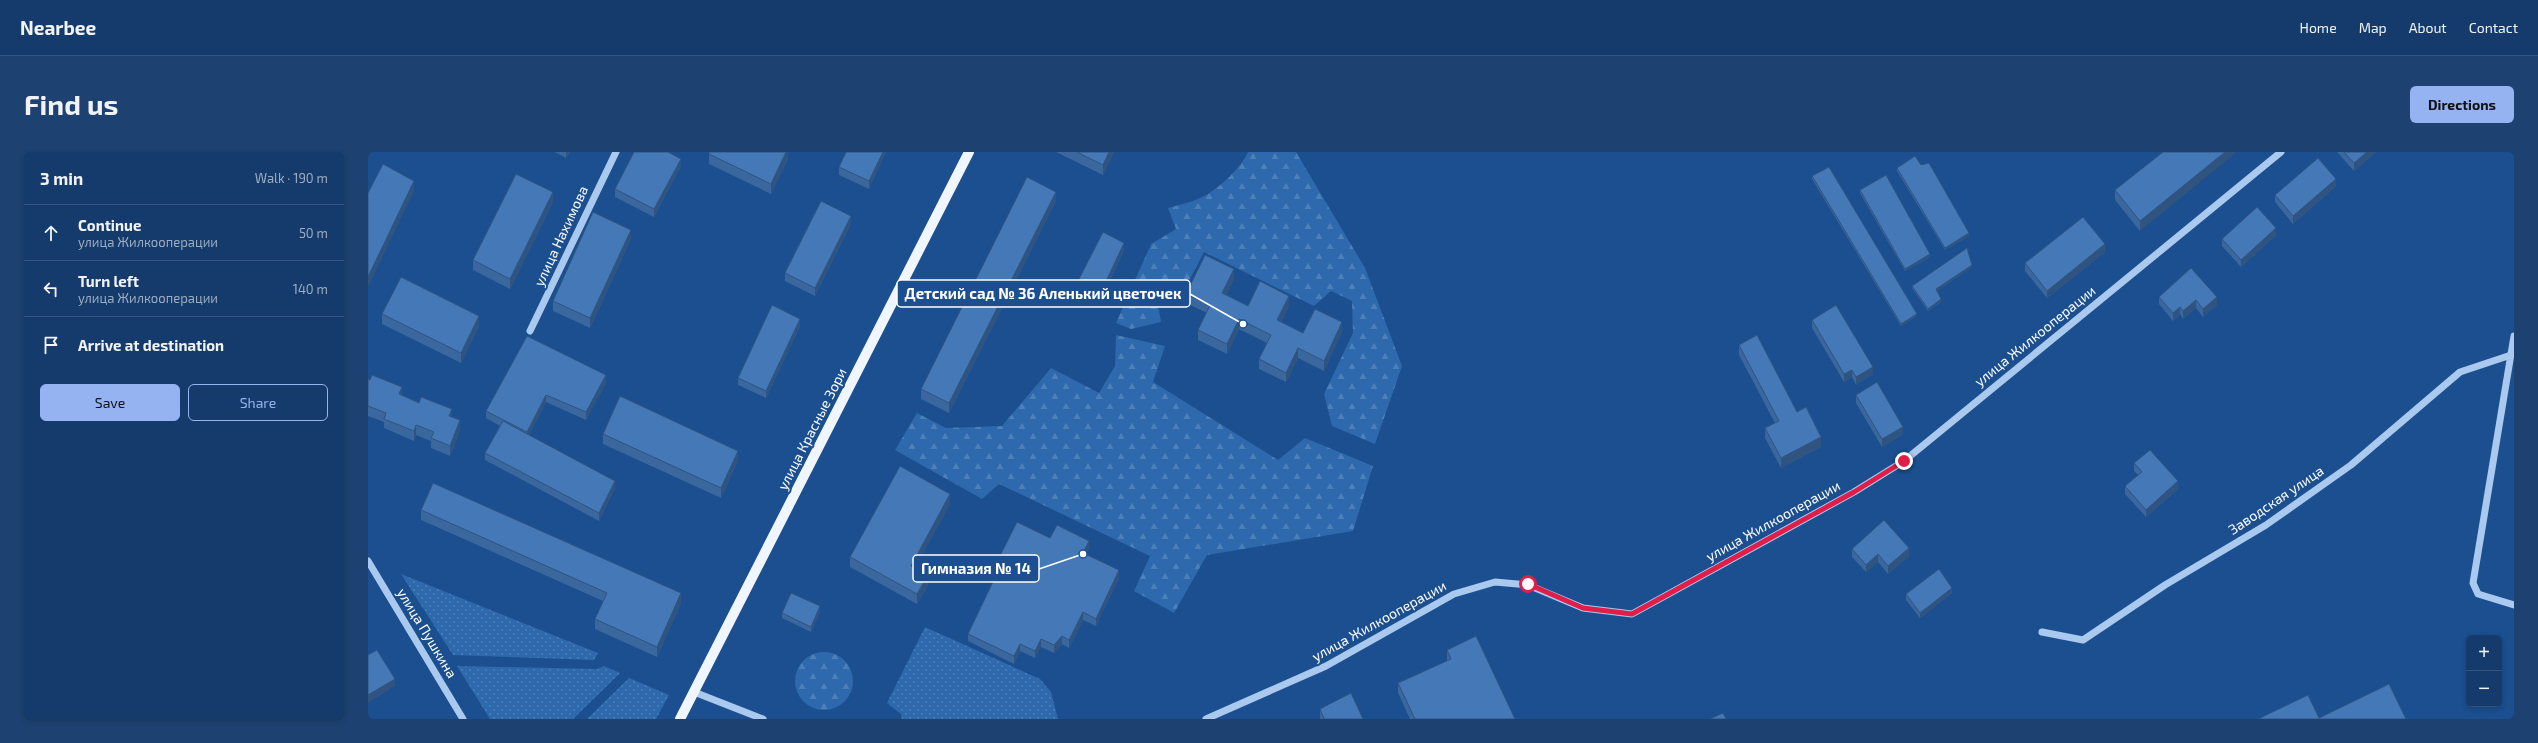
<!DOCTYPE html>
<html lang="en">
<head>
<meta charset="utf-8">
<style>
	:root { --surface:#143b6b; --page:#1d4271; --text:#f1f3f6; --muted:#9dadc1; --line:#33557e; --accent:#95b2f1 }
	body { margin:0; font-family:"Exo 2",sans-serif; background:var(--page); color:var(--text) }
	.controls { position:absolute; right:12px; bottom:12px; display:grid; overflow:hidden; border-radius:6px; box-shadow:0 2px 6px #0003 }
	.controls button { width:36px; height:36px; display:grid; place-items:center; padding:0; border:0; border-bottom:1px solid var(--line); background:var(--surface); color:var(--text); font:20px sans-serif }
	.stop { position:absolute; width:12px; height:12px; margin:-9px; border:3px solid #e11d48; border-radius:50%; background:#fff }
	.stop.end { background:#e11d48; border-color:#fff; box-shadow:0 1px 4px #0008 }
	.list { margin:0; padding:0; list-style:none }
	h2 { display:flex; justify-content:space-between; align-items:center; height:52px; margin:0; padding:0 16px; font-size:17px }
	h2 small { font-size:13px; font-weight:400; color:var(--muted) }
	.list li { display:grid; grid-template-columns:26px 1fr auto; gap:12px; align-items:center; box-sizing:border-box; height:56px; padding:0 16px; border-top:1px solid var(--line) }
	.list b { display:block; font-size:15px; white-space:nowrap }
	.list p { margin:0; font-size:13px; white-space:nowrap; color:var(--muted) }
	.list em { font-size:13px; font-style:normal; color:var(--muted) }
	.actions { display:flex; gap:8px; padding:12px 16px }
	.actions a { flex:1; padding:9px 0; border:1px solid var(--accent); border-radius:6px; text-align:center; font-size:14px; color:var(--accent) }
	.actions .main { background:var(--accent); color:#111 }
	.icon { flex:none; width:22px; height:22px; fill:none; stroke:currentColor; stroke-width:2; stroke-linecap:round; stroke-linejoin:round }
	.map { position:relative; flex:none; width:2146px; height:567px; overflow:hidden; border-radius:6px }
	header { display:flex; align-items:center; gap:24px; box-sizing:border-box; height:56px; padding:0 20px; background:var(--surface); border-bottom:1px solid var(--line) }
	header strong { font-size:19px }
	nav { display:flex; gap:22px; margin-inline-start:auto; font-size:14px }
	.intro { display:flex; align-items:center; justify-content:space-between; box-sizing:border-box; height:96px; padding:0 24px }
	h1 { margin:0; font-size:28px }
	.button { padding:10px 18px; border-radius:6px; background:var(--accent); color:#111; font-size:14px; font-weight:700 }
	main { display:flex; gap:24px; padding:0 24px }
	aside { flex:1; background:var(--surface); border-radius:6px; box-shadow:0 2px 6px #0003 }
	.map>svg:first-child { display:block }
</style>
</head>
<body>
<header>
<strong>Nearbee</strong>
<nav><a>Home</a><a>Map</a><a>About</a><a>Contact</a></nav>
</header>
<div class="intro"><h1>Find us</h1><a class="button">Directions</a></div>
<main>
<aside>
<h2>3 min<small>Walk · 190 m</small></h2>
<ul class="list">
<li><svg class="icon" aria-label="ahead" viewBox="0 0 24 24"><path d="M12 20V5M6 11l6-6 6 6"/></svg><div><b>Continue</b><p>улица Жилкооперации</p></div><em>50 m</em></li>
<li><svg class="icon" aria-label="left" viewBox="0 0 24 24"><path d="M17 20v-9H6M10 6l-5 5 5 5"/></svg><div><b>Turn left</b><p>улица Жилкооперации</p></div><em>140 m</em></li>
<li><svg class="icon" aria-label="arrive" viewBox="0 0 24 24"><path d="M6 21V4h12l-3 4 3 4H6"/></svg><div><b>Arrive at destination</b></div></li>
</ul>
<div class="actions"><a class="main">Save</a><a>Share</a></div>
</aside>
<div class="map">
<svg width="2146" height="567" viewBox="0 0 2146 567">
	<defs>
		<pattern id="grass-dots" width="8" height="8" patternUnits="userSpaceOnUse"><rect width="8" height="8" fill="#2e69ad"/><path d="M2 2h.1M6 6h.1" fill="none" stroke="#4d80b9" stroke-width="1.8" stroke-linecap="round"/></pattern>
		<pattern id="forest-firs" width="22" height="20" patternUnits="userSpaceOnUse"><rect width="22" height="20" fill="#2e69ad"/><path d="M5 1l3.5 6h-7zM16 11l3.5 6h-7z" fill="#4d80b9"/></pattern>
	</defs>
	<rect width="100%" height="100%" fill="#1b4f8f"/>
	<g fill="url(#grass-dots)">
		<polygon points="33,422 230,501 226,508 85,503"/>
		<polygon points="557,475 672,527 683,540 690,567 534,567 533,562 519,551"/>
		<polygon points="89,514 229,517 236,514 252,521 205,567 122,567"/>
		<polygon points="261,526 301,543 288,567 219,567"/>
	</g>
	<g fill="url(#forest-firs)">
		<path d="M880,0H928L997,116L1034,214L1007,292L964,274L956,242L985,181L984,149L963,139L946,154L836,100L814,142L789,147L793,170L763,177L748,171L783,92L808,77L800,56C810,53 822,51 832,46C849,39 873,16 880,0Z"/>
		<polygon points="748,183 797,194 785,230 910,308 937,286 1005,314 985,379 839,403 806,461 766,439 782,404 631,332 614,347 527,298 549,261 578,276 634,274 683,216 731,241 747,214"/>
		<circle cx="456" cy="529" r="29"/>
	</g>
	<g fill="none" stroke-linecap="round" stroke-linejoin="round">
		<g stroke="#a9c9ee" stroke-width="7">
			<polyline points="162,179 248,0"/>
			<polyline points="2146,184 2105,431 2110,442 2146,453"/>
			<polyline points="0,409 95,567"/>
			<polyline points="1674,480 1715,488 1797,433 1898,373 1983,313 2092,220 2143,203"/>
			<polyline points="326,540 395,567"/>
			<polyline points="838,567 958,514 1086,442 1127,430 1160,433 1215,456 1264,462 1486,340 1536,309 1913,0"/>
		</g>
		<polyline stroke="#f0f6ff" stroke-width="10" points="312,567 601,0"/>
	</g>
	<g fill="#3a679d">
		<polygon points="187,0 202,0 198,6"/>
		<polygon points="420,0 420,7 403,42 341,12 341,2"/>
		<polygon points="518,0 501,37 471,23 471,15"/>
		<polygon points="688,0 746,0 735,23"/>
		<polygon points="1795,0 1772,79 1747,48 1747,38"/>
		<polygon points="1969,0 2008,0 1986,19"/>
		<polygon points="1553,13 1601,84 1577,98 1529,19 1529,16"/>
		<polygon points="313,14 286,65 247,45 247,37"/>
		<polygon points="1444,24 1549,164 1533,174 1444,27"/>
		<polygon points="1968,34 1925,72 1907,50 1907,43"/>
		<polygon points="1492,38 1562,105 1537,119 1492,41"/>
		<polygon points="688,49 581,261 553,247 553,237"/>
		<polygon points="185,50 142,137 105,118 105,108"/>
		<polygon points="483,72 447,144 417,129 417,121"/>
		<polygon points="1908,83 1873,115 1854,94 1854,87"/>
		<polygon points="263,87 222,176 185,159 185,149"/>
		<polygon points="756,98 734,146 711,135 711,127"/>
		<polygon points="1737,100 1679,146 1657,119 1657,111"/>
		<polygon points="1604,115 1569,139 1573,150 1560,159 1544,136 1544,134"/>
		<polygon points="1823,116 1849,153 1835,165 1828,156 1815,167 1812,162 1805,169 1791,152 1791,145"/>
		<polygon points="866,127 858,143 880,154 921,154 913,170 935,181 974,180 956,219 930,206 918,230 891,217 891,207 899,191 871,177 859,202 830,188 830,178 839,161 818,151 818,142"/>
		<polygon points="14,162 111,174 93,211 14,172"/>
		<polygon points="1444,168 1505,222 1488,233 1484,225 1476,230 1444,176"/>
		<polygon points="432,174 398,246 370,233 370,226"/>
		<polygon points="159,184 238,231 218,268 178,250 161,283 247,336 231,369 117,308 117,301 132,274 118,266 118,259"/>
		<polygon points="1371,193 1429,260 1453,295 1413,316 1397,286 1397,276 1407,271 1371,203"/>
		<polygon points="0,227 34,243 84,265 92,278 82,304 63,296 63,289 48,283 46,289 16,276 16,270 0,264"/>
		<polygon points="1488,243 1535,282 1514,295 1488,251"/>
		<polygon points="235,282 370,308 353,346 235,292"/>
		<polygon points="1766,311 1810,337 1778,365 1757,342 1757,334 1770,323 1766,319"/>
		<polygon points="582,352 547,416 560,433 549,452 482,415 482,405"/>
		<polygon points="53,358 313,451 289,505 227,477 227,467 235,449 53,368"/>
		<polygon points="682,386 721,396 718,402 751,426 728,474 715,468 701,496 694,492 686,501 673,495 667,506 652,499 646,512 600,489 600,482 632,415"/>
		<polygon points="1484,397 1541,404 1520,422 1510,410 1498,420 1484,405"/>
		<polygon points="1584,441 1552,466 1538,448 1538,442"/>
		<polygon points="452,460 443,480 414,466 414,461"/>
		<polygon points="1079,498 1147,567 1042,567 1030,541 1030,531 1079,509"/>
		<polygon points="952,557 995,567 952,567"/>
	</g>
	<g fill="#305480">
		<polygon points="198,0 202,0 198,6"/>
		<polygon points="418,0 420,0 420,7 403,42 403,32"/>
		<polygon points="515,0 518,0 501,37 501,29"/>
		<polygon points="741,0 746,0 735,23 735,13"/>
		<polygon points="1857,0 1869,0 1772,79 1772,69"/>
		<polygon points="1999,0 2008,0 1986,19 1986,11"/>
		<polygon points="313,7 313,14 286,65 286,57"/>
		<polygon points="1968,27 1968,34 1925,72 1925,64"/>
		<polygon points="46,29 46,39 0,135 0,125"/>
		<polygon points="185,40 185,50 142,137 142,127"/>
		<polygon points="688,40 688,49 581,261 581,251"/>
		<polygon points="483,64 483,72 447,144 447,136"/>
		<polygon points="1908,76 1908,83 1873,115 1873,108"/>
		<polygon points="263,78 263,87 222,176 222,166"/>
		<polygon points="1601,81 1601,84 1577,98 1577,96"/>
		<polygon points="756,91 756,98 734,146 734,138"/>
		<polygon points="1737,92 1737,100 1679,146 1679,139"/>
		<polygon points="1562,102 1562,105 1537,119 1537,117"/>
		<polygon points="1604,113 1604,115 1568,140 1568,137"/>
		<polygon points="866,117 866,127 854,151 854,141"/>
		<polygon points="921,144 921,154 909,178 909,168"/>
		<polygon points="1849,145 1849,153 1835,165 1835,157"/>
		<polygon points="1573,147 1573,150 1560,159 1560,157"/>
		<polygon points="1828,148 1828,156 1815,167 1815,159"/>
		<polygon points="1812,155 1812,162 1805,169 1805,161"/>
		<polygon points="1549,162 1549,164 1533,174 1533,172"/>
		<polygon points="111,164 111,174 93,211 93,201"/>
		<polygon points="432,167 432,174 398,246 398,239"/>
		<polygon points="871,167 871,177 859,202 859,192"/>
		<polygon points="974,170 974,180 956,219 956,209"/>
		<polygon points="930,196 930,206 918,230 918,221"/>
		<polygon points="1505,215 1505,222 1488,233 1488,225"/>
		<polygon points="1484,218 1484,225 1476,230 1476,222"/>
		<polygon points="238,223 238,231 218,268 218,260"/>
		<polygon points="34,235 34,245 31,242"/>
		<polygon points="178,243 178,250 159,288 159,280"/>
		<polygon points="84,257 84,267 81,264"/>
		<polygon points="92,268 92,278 82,304 82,294"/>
		<polygon points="48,273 48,283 46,289 46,279"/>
		<polygon points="1535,275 1535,282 1514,295 1514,287"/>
		<polygon points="1453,285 1453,295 1413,316 1413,306"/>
		<polygon points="370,299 370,308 353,346 353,336"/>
		<polygon points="247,329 247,336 231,369 231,361"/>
		<polygon points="1810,329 1810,337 1778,365 1778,358"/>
		<polygon points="582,342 582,352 543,424 543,414"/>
		<polygon points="721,389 721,396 715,408 715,401"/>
		<polygon points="1541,396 1541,404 1520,422 1520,414"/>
		<polygon points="1510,402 1510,410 1498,420 1498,413"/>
		<polygon points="751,418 751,426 728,474 728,467"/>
		<polygon points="560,423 560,433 549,452 549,442"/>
		<polygon points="1584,436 1584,441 1552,466 1552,461"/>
		<polygon points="313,441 313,451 289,505 289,495"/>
		<polygon points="452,454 452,460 443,480 443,475"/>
		<polygon points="715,460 715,468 701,496 701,488"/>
		<polygon points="694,484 694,492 686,501 686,493"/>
		<polygon points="673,487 673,495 667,506 667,499"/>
		<polygon points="652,492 652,499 646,512 646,504"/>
		<polygon points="27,527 27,534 0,551 0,543"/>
	</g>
	<g fill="#4478b7" stroke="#305480">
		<polygon points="266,0 300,0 313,7 286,57 247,37"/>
		<polygon points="341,0 418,0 403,32 341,2"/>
		<polygon points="478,0 515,0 501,29 471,15"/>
		<polygon points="709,0 741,0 735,13"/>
		<polygon points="1795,0 1857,0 1772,69 1747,38"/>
		<polygon points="1976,0 1999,0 1986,11"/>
		<polygon points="1547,4 1553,13 1561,11 1601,81 1577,96 1529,16"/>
		<polygon points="1950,6 1968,27 1925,64 1907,43"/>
		<polygon points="15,12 46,29 0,125 0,41"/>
		<polygon points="1461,15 1549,162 1533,172 1444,24"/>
		<polygon points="148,22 185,40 142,127 105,108"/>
		<polygon points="1518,23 1562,102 1537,117 1492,38"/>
		<polygon points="659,25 688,40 581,251 553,237"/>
		<polygon points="453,49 483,64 447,136 417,121"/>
		<polygon points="1889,55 1908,76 1873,108 1854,87"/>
		<polygon points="225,60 263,78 222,166 185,149"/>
		<polygon points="1715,65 1737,92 1679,139 1657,111"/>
		<polygon points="735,80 756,91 734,138 711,127"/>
		<polygon points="1599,96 1604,113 1568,137 1573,147 1560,157 1544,134"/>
		<polygon points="837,103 866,117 854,141 880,154 892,129 921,144 909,168 935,181 947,157 974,170 956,209 930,196 918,221 891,207 903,183 871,167 859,192 830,178 842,153 818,142"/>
		<polygon points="1823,116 1849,145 1835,157 1828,148 1815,159 1812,155 1805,161 1791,145"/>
		<polygon points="33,125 111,164 93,201 14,162"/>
		<polygon points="404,153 432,167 398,239 370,226"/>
		<polygon points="1468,153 1505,215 1488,225 1484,218 1476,222 1444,168"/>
		<polygon points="1389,183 1429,260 1438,255 1453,285 1413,306 1397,276 1411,269 1371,193"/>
		<polygon points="159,184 238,223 218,260 178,243 159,280 118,259"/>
		<polygon points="4,223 34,235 31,242 51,251 53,245 84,257 81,264 92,268 82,294 63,286 66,280 48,273 46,279 16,267 18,261 0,254 0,227 2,228"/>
		<polygon points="1509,230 1535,275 1514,287 1488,243"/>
		<polygon points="252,244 370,299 353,336 235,282"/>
		<polygon points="135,269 247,329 231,361 117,301"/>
		<polygon points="1782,298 1810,329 1778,358 1757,334 1774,320 1766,311"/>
		<polygon points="532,314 582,342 543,414 560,423 549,442 482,405"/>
		<polygon points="65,331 313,441 289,495 227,467 239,441 53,358"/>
		<polygon points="1516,368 1541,396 1520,414 1510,402 1498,413 1484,397"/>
		<polygon points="649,370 682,386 689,373 721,389 715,401 751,418 728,467 715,460 701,488 694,484 686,493 673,487 667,499 652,492 646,504 600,482 632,415 633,402"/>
		<polygon points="1571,417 1584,436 1552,461 1538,442"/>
		<polygon points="423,441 452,454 443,475 414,461"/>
		<polygon points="1108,484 1147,567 1047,567 1030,531 1083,507 1079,498"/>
		<polygon points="9,498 27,527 0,543 0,503"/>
		<polygon points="2021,532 2038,567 1890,567 1940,543 1951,566"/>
		<polygon points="983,541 995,567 956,567 952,557"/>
		<polygon points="1355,561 1358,567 1342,567"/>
	</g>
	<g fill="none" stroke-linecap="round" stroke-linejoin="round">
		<polyline stroke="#e11d48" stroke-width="5" points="1160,432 1215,456 1264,462 1486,340 1536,309"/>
	</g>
	<g text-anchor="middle" stroke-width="4" stroke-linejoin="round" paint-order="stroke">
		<g font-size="14" fill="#fff" stroke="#1b4f8f">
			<text transform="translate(193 84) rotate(-65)" y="5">улица Нахимова</text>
			<text transform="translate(1667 184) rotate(-39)" y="5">улица Жилкооперации</text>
			<text transform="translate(444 277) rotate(-63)" y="5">улица Красные Зори</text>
			<text transform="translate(1908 348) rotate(-34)" y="5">Заводская улица</text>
			<text transform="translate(1405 369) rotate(-29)" y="5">улица Жилкооперации</text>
			<text transform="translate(1011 469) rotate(-29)" y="5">улица Жилкооперации</text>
			<text transform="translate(59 481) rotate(59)" y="5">улица Пушкина</text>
		</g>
	</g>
	<path fill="none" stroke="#fff" stroke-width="1.5" d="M875 172L822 142M715 402L671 417"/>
	<g fill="#fff" stroke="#1b4f8f" stroke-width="1.5">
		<circle cx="875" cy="172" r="4"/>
		<circle cx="715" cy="402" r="4"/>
	</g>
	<g fill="#1b4f8f" stroke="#fff" stroke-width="1.5">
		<rect x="529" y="128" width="293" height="27" rx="4"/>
		<rect x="545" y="403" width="126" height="27" rx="4"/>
	</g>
	<g font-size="15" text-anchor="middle" font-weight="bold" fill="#fff">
		<text x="675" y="147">Детский сад № 36 Аленький цветочек</text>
		<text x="608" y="422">Гимназия № 14</text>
	</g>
</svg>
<div class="controls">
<button>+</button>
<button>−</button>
</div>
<div class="stop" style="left:1160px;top:432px"></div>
<div class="stop end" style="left:1536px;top:309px"></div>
</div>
</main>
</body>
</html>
